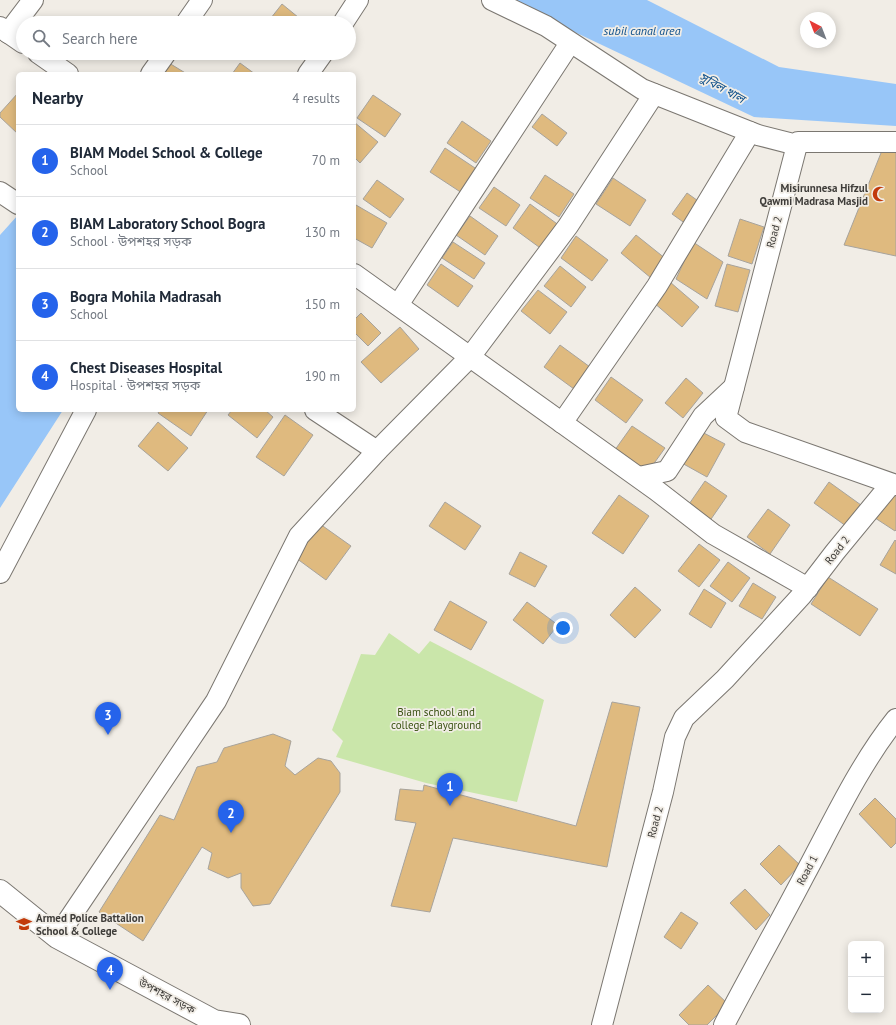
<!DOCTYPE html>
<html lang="en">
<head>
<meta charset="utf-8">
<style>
	:root { --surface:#fff; --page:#f6f6f7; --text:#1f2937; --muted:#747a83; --line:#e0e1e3; --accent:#2563eb }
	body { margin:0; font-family:"PT Sans","Noto Sans Bengali",sans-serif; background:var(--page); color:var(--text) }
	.controls { position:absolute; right:12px; bottom:12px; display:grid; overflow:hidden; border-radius:6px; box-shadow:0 2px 10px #0003 }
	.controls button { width:36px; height:36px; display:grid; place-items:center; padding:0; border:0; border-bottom:1px solid var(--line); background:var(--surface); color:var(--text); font:20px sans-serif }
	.compass { position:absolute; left:800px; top:12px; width:36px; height:36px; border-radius:50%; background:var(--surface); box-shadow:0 2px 10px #0003; rotate:318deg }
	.you { position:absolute; left:563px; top:628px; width:14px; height:14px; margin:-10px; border:3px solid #fff; border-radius:50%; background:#1a73e8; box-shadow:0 0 0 6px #1a73e833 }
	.badge { display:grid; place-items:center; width:26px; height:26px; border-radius:50%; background:var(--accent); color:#fff; font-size:13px; font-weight:700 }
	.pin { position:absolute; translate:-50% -33px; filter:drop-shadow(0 1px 2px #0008) }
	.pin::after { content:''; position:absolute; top:21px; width:14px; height:12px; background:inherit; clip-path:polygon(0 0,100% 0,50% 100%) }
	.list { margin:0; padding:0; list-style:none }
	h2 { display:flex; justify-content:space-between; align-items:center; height:52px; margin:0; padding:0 16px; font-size:17px }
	h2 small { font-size:13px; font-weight:400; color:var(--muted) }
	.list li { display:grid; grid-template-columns:26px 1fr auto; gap:12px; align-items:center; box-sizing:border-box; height:72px; padding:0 16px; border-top:1px solid var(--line) }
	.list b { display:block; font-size:15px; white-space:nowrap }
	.list p { margin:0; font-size:13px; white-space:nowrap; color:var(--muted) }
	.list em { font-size:13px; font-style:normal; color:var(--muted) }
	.icon { flex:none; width:22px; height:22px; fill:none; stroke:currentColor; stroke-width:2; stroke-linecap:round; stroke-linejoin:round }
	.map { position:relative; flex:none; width:896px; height:1025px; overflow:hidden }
	.search { position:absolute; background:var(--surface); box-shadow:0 2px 10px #0003; left:16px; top:16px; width:340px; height:44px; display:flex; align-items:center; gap:10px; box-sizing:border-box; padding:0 14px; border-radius:22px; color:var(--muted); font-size:15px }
	.panel { position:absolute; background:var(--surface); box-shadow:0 2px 10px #0003; left:16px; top:72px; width:340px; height:340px; border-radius:6px }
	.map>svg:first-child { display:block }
</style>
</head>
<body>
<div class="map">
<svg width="896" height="1025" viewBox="0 0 896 1025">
	<rect width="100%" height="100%" fill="#f1ede6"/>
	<polygon fill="#cae6aa" points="389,633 419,654 430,641 544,700 517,802 426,783 336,757 343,741 332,730 361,654 375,655"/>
	<g fill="#98c6f8">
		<polygon points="507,0 647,0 779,67 896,84 896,126 754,117"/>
		<polygon points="18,215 18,410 63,410 0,508 0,235"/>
	</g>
	<g fill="#dfba7f" stroke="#a7a39c">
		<polygon points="282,4 304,22 303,23 267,23"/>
		<polygon points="169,63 187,74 163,74"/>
		<polygon points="240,63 255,74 232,74"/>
		<polygon points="18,93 18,134 0,117 0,113"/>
		<polygon points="373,95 401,114 385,137 357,118"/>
		<polygon points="542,114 567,133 557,146 532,127"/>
		<polygon points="462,121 491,141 476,163 447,143"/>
		<polygon points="354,122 378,142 360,163 354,157"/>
		<polygon points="885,143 896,144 896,256 844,245"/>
		<polygon points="445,148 478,170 462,193 430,172"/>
		<polygon points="545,175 574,194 559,217 530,198"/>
		<polygon points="613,178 646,200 630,226 596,204"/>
		<polygon points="377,180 404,199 390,218 363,199"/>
		<polygon points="494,187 520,205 506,226 479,208"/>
		<polygon points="687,193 701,203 686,224 672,214"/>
		<polygon points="530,204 560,226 543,250 513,228"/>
		<polygon points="356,205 387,223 372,248 354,238 354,210"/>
		<polygon points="470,216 498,236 485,255 456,235"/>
		<polygon points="740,219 764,227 752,264 728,256"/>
		<polygon points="636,235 666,259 651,278 621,253"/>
		<polygon points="576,236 608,260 592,281 561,258"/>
		<polygon points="453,242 485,263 474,279 442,258"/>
		<polygon points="693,242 723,262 707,299 676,279"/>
		<polygon points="441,264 473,286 458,307 427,285"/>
		<polygon points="727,264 750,270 738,312 715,306"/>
		<polygon points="560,266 586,287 571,307 544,286"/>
		<polygon points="670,282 699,307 682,327 653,302"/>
		<polygon points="538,290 567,312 550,334 521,311"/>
		<polygon points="361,313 381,333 368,346 354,332 354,320"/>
		<polygon points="400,327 419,349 381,383 361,362"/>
		<polygon points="560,345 590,367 574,389 544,367"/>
		<polygon points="611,377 643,400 626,423 595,400"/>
		<polygon points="686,378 703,393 683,418 665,403"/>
		<polygon points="160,410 208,410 191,436 158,413"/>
		<polygon points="232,410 265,410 273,417 257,438 228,415"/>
		<polygon points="285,415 313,435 284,476 256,457"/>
		<polygon points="158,422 188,448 168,471 138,446"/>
		<polygon points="632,426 665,448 645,476 612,454"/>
		<polygon points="698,430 725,444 707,477 680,462"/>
		<polygon points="705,481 727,496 709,522 687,507"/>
		<polygon points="829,482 861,505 846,526 814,503"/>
		<polygon points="889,491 896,496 896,530 895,531 872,516"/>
		<polygon points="619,495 649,516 623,554 592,533"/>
		<polygon points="445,502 481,526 465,550 429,526"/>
		<polygon points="768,509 790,525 770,554 747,537"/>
		<polygon points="320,524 351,546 326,580 296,558"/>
		<polygon points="895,540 896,541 896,574 880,565"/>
		<polygon points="699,544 720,560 699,587 678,571"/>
		<polygon points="520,552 547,566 535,587 509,574"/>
		<polygon points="728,562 750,578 732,602 710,586"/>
		<polygon points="828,577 878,609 860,636 811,604"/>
		<polygon points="753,583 776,597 762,619 739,606"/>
		<polygon points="635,587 661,610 635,638 610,615"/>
		<polygon points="704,589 726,603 711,628 689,614"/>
		<polygon points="450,601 487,622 471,650 434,630"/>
		<polygon points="527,602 558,625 543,644 513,620"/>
		<polygon points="612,702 640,707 607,867 453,838 430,912 391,906 416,823 395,820 400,789 423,791 424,785 576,826"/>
		<polygon points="273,734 291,741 285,766 295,775 318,758 331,761 340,773 340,792 270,904 253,906 241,888 241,873 228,878 208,869 212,853 202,847 143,941 99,912 160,815 174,820 197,767 217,762 224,748"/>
		<polygon points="875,798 896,819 896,843 891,848 859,814"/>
		<polygon points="779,845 800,865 781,885 760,864"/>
		<polygon points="745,889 770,915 756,930 730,903"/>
		<polygon points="681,912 698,923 681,949 664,937"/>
		<polygon points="708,985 728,1004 707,1025 689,1025 679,1015"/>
	</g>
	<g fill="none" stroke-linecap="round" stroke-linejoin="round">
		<defs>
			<g id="minor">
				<polyline points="492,0 546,26 642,89 758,135 797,145 798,142 896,142"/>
				<polyline points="186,23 202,0"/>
				<polyline points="343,23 358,0"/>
				<polyline points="0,27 23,43"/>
				<polyline points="8,33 33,0"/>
				<polyline points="38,53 68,74"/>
				<polyline points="151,74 166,53"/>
				<polyline points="308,74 323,53"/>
				<polyline points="797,145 726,418 745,432 896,485"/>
				<polyline points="0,192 18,204"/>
				<polyline points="354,274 656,490 713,534 808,588"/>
				<polyline points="398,305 570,43"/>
				<polyline points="315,410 377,451"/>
				<polyline points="562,423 657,286 750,132"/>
				<polyline points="639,477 667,471 703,416 734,387"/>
				<polyline points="0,573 86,410"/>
				<polyline points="57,937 216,701 299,536 377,451 470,357 568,226 654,94"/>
				<polyline points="602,1025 663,792 675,737 684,718 725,679 802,595 835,552 891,484"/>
				<path d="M724,1025C750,975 778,926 804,876C832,824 859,765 896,719"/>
			</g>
			<polyline id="major" points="0,891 57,937 214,1021 239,1025"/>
		</defs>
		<use href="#minor" stroke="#7b7771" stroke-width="22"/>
		<use href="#major" stroke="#7b7771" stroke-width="24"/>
		<use href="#minor" stroke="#fff" stroke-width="20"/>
		<use href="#major" stroke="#fff" stroke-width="22"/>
	</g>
	<defs>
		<symbol id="mosque-bare" viewBox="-9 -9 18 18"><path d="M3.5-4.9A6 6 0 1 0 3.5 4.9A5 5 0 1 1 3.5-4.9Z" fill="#c23a0b" stroke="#f1ede6" stroke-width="2.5" paint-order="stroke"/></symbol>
		<symbol id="school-bare" viewBox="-9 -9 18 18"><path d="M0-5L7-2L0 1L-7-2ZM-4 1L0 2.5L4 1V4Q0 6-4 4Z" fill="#c23a0b" stroke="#f1ede6" stroke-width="2.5" paint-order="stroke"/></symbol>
	</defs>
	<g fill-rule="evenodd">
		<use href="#mosque-bare" x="869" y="183" width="22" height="22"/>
		<use href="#school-bare" x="13" y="913" width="22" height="22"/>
	</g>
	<g text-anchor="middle" stroke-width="3.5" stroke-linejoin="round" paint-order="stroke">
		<g font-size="11" font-weight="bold" fill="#3e3c39" stroke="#f1ede6" text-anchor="end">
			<text x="868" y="192">Misirunnesa Hifzul<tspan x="868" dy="13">Qawmi Madrasa Masjid</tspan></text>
			<text x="36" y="922" text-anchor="start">Armed Police Battalion<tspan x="36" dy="13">School &amp; College</tspan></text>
		</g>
		<g font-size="11" fill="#3e3c39" stroke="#f1ede6">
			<text transform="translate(774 232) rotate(-75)" y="4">Road 2</text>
			<text transform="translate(837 550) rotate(-52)" y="4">Road 2</text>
			<text transform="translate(655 822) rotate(-75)" y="4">Road 2</text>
			<text transform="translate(807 870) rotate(-62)" y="4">Road 1</text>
			<text transform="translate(167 996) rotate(28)" y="4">উপশহর সড়ক</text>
		</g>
		<g font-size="11" fill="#3a5212" stroke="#f1ede6">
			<text x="436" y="716">Biam school and<tspan x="436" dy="13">college Playground</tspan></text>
		</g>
		<g font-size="12" font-style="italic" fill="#0b4e8a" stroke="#f1ede6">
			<text x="642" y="35">subil canal area</text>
			<text transform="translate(722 88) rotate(29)" y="4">সুবিল খাল</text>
		</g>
	</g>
</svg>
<div class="controls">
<button>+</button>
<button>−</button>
</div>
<svg class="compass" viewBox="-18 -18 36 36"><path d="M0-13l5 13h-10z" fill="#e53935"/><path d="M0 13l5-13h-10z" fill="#747a83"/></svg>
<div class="you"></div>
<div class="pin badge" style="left:450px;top:806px">1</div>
<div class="pin badge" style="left:231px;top:833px">2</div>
<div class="pin badge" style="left:108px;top:735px">3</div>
<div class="pin badge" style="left:110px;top:990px">4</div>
<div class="search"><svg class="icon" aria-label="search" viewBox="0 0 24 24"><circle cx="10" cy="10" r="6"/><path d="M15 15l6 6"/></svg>Search here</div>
<section class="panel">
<h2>Nearby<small>4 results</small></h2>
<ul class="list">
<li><span class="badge">1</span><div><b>BIAM Model School &amp; College</b><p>School</p></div><em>70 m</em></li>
<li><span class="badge">2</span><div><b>BIAM Laboratory School Bogra</b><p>School · উপশহর সড়ক</p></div><em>130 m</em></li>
<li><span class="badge">3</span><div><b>Bogra Mohila Madrasah</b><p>School</p></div><em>150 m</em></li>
<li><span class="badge">4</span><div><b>Chest Diseases Hospital</b><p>Hospital · উপশহর সড়ক</p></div><em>190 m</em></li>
</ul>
</section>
</div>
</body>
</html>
